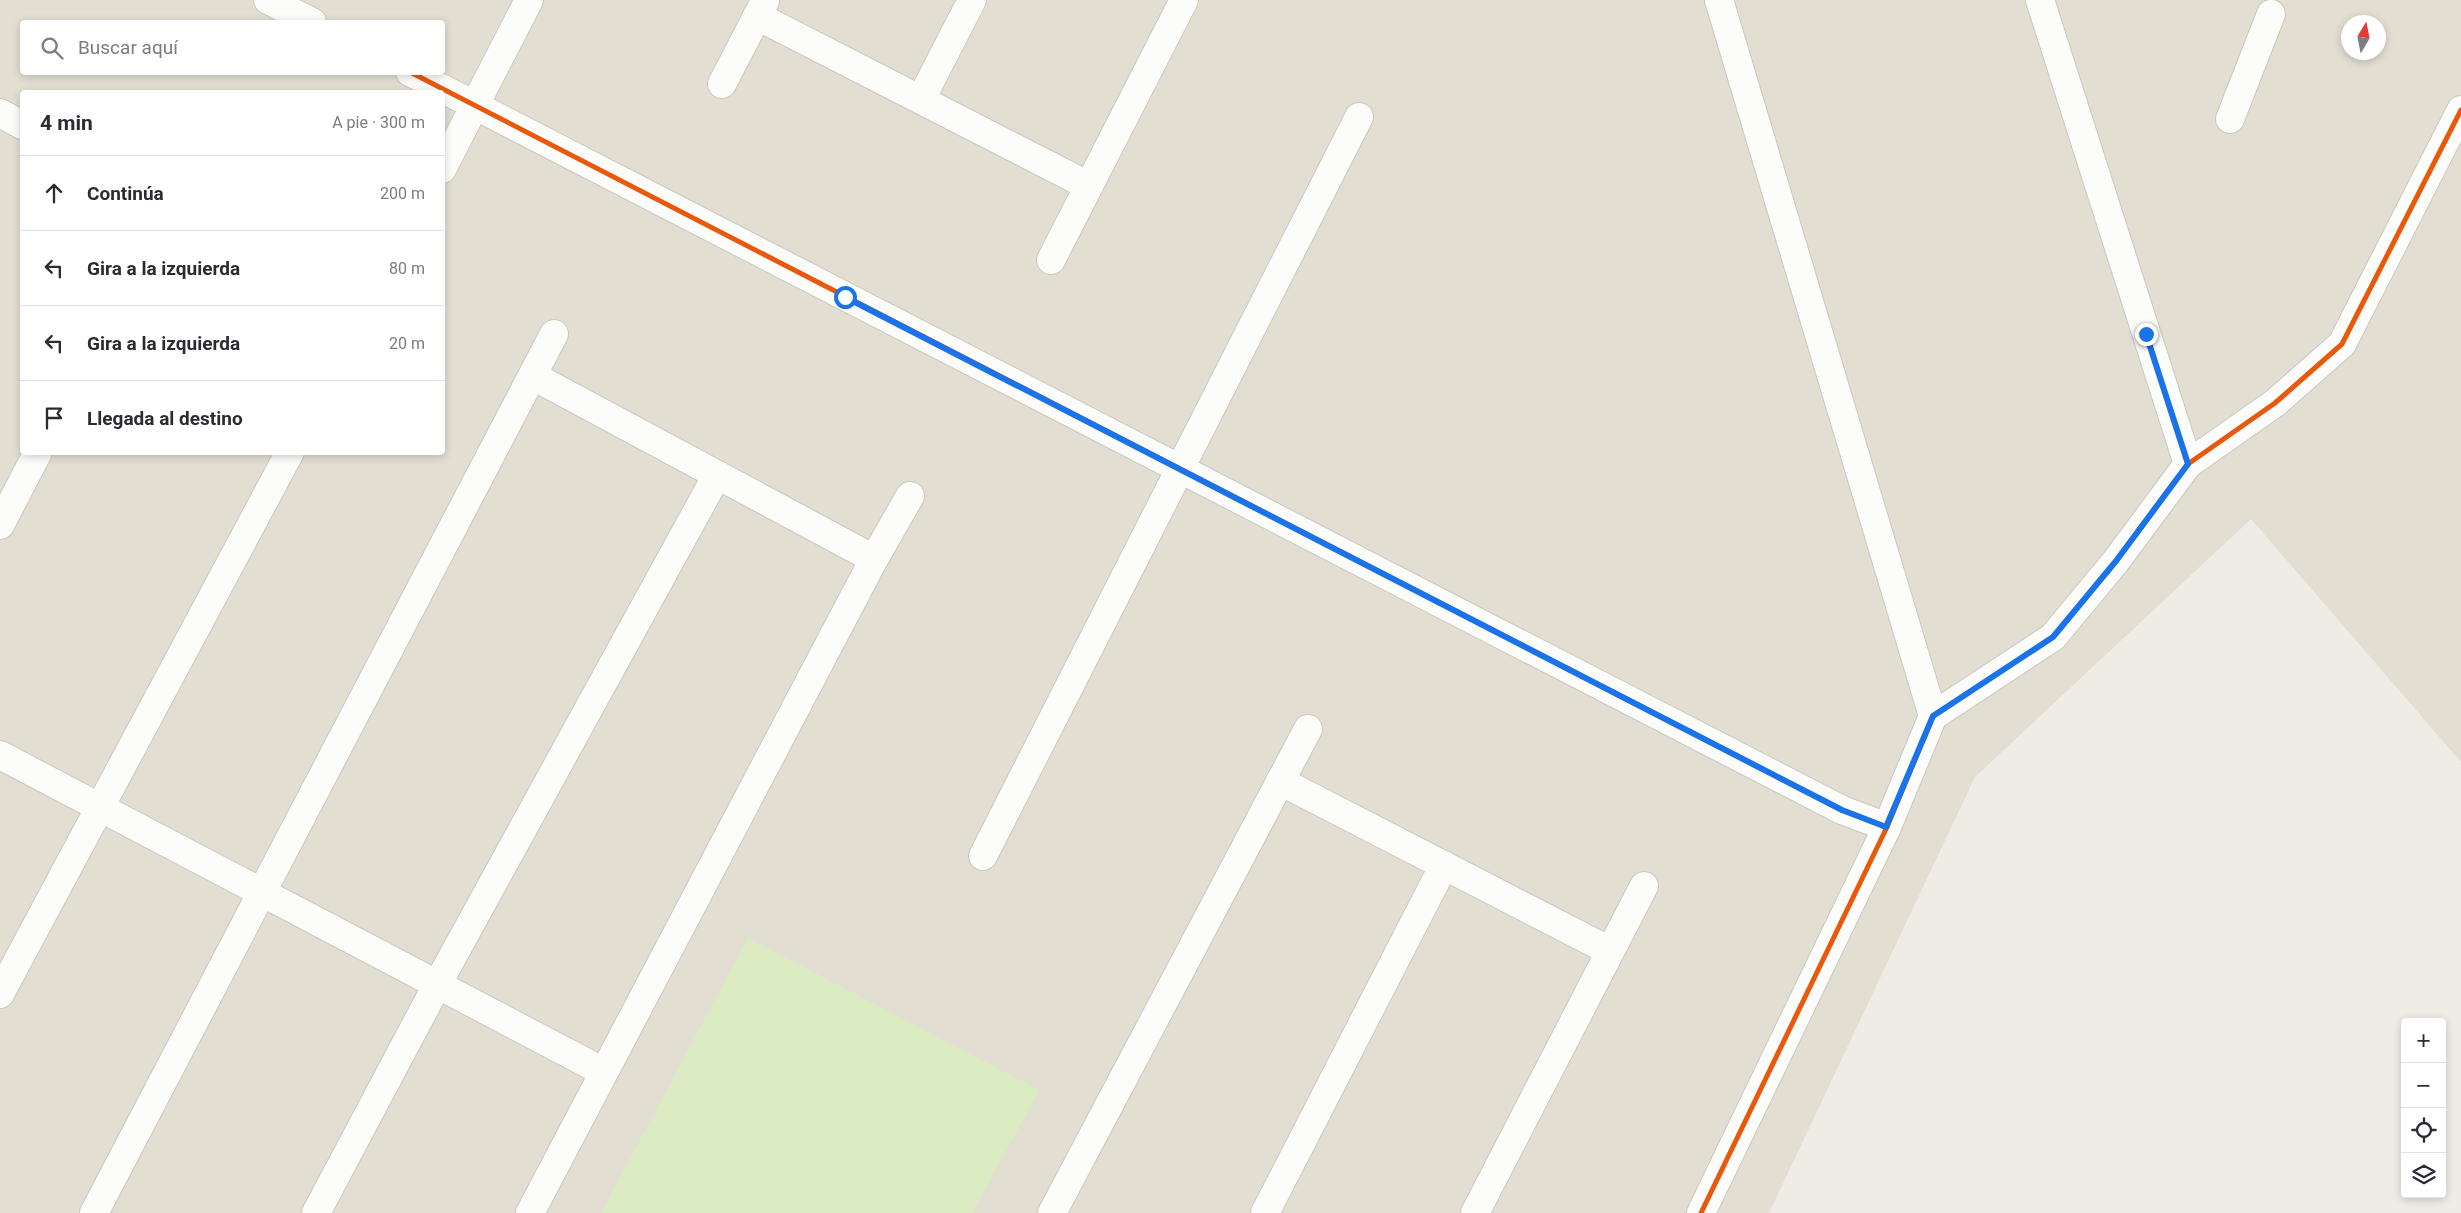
<!DOCTYPE html>
<html lang="es">
<head>
<meta charset="utf-8">
<style>
	:root { --surface:#fff; --page:#f7f7f7; --text:#2b2b33; --muted:#7c7c81; --line:#e1e1e2 }
	body { margin:0; font-family:Roboto,sans-serif; background:var(--page); color:var(--text) }
	.controls { position:absolute; right:15px; bottom:15px; display:grid; overflow:hidden; border-radius:5px; box-shadow:0 2px 8px #0003 }
	.controls button { width:45px; height:45px; display:grid; place-items:center; padding:0; border:0; border-bottom:1px solid var(--line); background:var(--surface); color:var(--text); font:25px sans-serif }
	.compass { position:absolute; left:2341px; top:15px; width:45px; height:45px; border-radius:50%; background:var(--surface); box-shadow:0 2px 8px #0003; rotate:10deg }
	.stop { position:absolute; width:15px; height:15px; margin:-11px; border:4px solid #1a73e8; border-radius:50%; background:#fff }
	.stop.end { background:#1a73e8; border-color:#fff; box-shadow:0 1px 5px #0008 }
	.list { margin:0; padding:0; list-style:none }
	h2 { display:flex; justify-content:space-between; align-items:center; height:65px; margin:0; padding:0 20px; font-size:21px }
	h2 small { font-size:16px; font-weight:400; color:var(--muted) }
	.list li { display:grid; grid-template-columns:32px 1fr auto; gap:15px; align-items:center; box-sizing:border-box; height:75px; padding:0 20px; border-top:1px solid var(--line) }
	.list b { display:block; font-size:19px; white-space:nowrap }
	.list em { font-size:16px; font-style:normal; color:var(--muted) }
	.icon { flex:none; width:28px; height:28px; fill:none; stroke:currentColor; stroke-width:2; stroke-linecap:round; stroke-linejoin:round }
	.map { position:relative; flex:none; width:2461px; height:1213px; overflow:hidden }
	.search { position:absolute; background:var(--surface); box-shadow:0 2px 8px #0003; left:20px; top:20px; width:425px; height:55px; display:flex; align-items:center; gap:12px; box-sizing:border-box; padding:0 18px; border-radius:5px; color:var(--muted); font-size:19px }
	.panel { position:absolute; background:var(--surface); box-shadow:0 2px 8px #0003; left:20px; top:90px; width:425px; height:365px; border-radius:5px }
	.map>svg:first-child { display:block }
</style>
</head>
<body>
<div class="map">
<svg width="2461" height="1213" viewBox="0 0 2461 1213">
	<rect width="100%" height="100%" fill="#eeece5"/>
	<path fill="#e3ded2" fill-rule="evenodd" d="M0,0H2461V762L2251,519L1975,777L1769,1213H0ZM22,22H442V72H22ZM2348,22H2378V52H2348ZM22,92H442V452H22Z"/>
	<polygon fill="#daebc2" points="748,938 1039,1090 972,1213 601,1213"/>
	<g fill="none" stroke-linecap="round" stroke-linejoin="round">
		<defs>
			<g id="minor">
				<polyline points="268,0 312,22"/>
				<polyline points="1719,0 1933,716"/>
				<polyline points="2040,0 2188,464"/>
				<polyline points="757,16 1089,186"/>
				<polyline points="410,72 1842,810 1887,827"/>
				<polyline points="722,84 765,1"/>
				<polyline points="921,99 972,0"/>
				<polyline points="0,113 22,125"/>
				<polyline points="2230,119 2271,14"/>
				<polyline points="442,169 529,0"/>
				<polyline points="1051,260 1184,0"/>
				<polyline points="533,376 874,559"/>
				<polyline points="0,525 38,452"/>
				<polyline points="0,755 604,1072"/>
				<polyline points="1280,781 1610,951"/>
				<polyline points="983,856 1359,117"/>
				<polyline points="0,994 290,452"/>
				<polyline points="94,1213 554,334"/>
				<polyline points="316,1213 437,985 717,475"/>
				<polyline points="530,1213 874,559 910,496"/>
				<polyline points="1052,1213 1308,729"/>
				<polyline points="1265,1213 1444,865"/>
				<polyline points="1475,1213 1644,886"/>
				<polyline points="1701,1213 1887,827 1933,716 2053,637 2116,561 2188,464 2275,403 2342,344 2461,110"/>
			</g>
		</defs>
		<use href="#minor" stroke="#cac8c1" stroke-width="30"/>
		<use href="#minor" stroke="#fcfcfb" stroke-width="28"/>
		<defs>
			<g id="cycleway">
				<polyline points="410,72 1842,810 1887,827"/>
				<polyline points="1701,1213 1887,827 1933,716 2053,637 2116,561 2188,464 2275,403 2342,344 2461,110"/>
			</g>
		</defs>
		<use href="#cycleway" stroke="#fff" stroke-width="8"/>
		<use href="#cycleway" stroke="#e8590c" stroke-width="5"/>
	</g>
	<g fill="none" stroke-linecap="round" stroke-linejoin="round">
		<polyline stroke="#1a73e8" stroke-width="6" points="845,297 1842,810 1886,827 1933,716 2053,637 2116,561 2188,464 2146,334"/>
	</g>
</svg>
<div class="controls">
<button>+</button>
<button>−</button>
<button><svg class="icon" aria-label="locate" viewBox="0 0 24 24"><circle cx="12" cy="12" r="6"/><path d="M12 2v4M12 18v4M2 12h4M18 12h4"/></svg></button>
<button><svg class="icon" aria-label="layers" viewBox="0 0 24 24"><path d="M12 4l9 5-9 5-9-5zM3 14l9 5 9-5"/></svg></button>
</div>
<svg class="compass" viewBox="-18 -18 36 36"><path d="M0-13l5 13h-10z" fill="#e53935"/><path d="M0 13l5-13h-10z" fill="#7c7c81"/></svg>
<div class="stop" style="left:845px;top:297px"></div>
<div class="stop end" style="left:2146px;top:334px"></div>
<div class="search"><svg class="icon" aria-label="search" viewBox="0 0 24 24"><circle cx="10" cy="10" r="6"/><path d="M15 15l6 6"/></svg>Buscar aquí</div>
<section class="panel">
<h2>4 min<small>A pie · 300 m</small></h2>
<ul class="list">
<li><svg class="icon" aria-label="ahead" viewBox="0 0 24 24"><path d="M12 20V5M6 11l6-6 6 6"/></svg><div><b>Continúa</b></div><em>200 m</em></li>
<li><svg class="icon" aria-label="left" viewBox="0 0 24 24"><path d="M17 20v-9H6M10 6l-5 5 5 5"/></svg><div><b>Gira a la izquierda</b></div><em>80 m</em></li>
<li><svg class="icon" aria-label="left" viewBox="0 0 24 24"><path d="M17 20v-9H6M10 6l-5 5 5 5"/></svg><div><b>Gira a la izquierda</b></div><em>20 m</em></li>
<li><svg class="icon" aria-label="arrive" viewBox="0 0 24 24"><path d="M6 21V4h12l-3 4 3 4H6"/></svg><div><b>Llegada al destino</b></div></li>
</ul>
</section>
</div>
</body>
</html>
